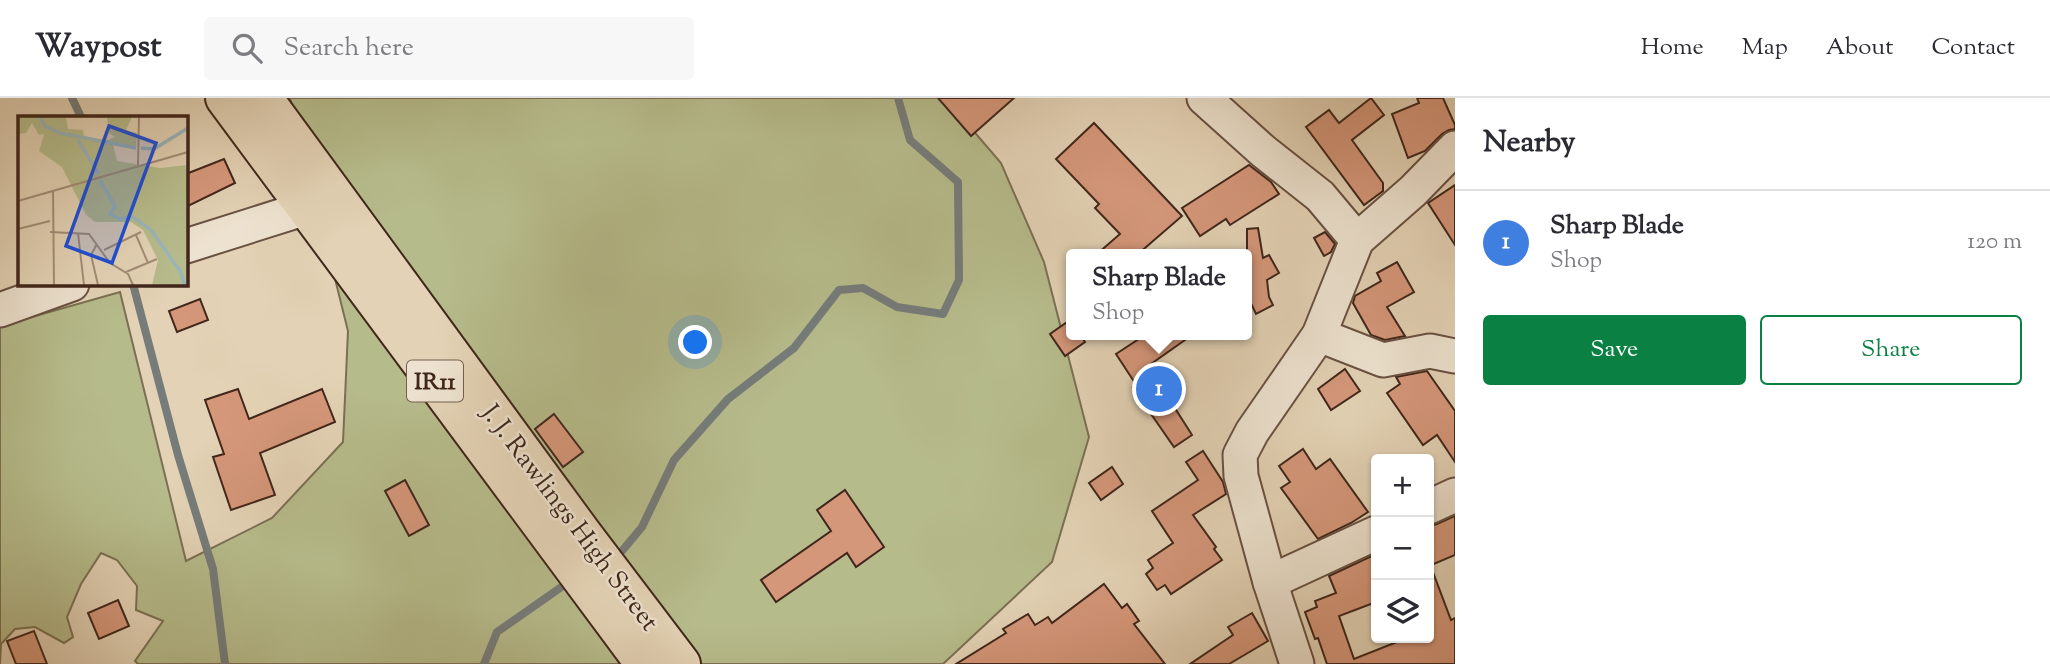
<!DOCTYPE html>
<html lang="en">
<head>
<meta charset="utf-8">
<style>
	:root { --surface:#fff; --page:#f7f7f7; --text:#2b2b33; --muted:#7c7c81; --line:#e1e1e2; --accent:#0b8043 }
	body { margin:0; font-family:"Sorts Mill Goudy",serif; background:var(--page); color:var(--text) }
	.controls { position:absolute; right:21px; bottom:21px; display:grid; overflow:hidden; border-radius:7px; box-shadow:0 2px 5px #0004 }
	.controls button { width:63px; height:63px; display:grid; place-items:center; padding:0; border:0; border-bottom:2px solid var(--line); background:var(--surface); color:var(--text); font:35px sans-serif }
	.you { position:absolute; left:696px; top:245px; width:24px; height:24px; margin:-18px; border:5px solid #fff; border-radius:50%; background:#1a73e8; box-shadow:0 0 0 10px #1a73e833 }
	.badge { display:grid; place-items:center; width:46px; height:46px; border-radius:50%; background:var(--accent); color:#fff; font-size:23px; font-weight:700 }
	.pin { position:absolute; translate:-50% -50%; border:4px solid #fff; box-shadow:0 2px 7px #0006 }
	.popup { position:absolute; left:1066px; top:151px; width:186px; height:91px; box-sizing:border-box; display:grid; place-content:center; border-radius:7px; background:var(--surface); filter:drop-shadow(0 2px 5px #0005); font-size:23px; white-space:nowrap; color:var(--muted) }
	.popup b { font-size:26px; color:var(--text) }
	.popup::after { content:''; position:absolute; left:50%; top:100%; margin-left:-14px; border:14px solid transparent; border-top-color:var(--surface) }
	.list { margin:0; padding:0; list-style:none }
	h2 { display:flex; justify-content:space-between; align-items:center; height:91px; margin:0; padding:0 28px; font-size:30px }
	h2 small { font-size:23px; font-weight:400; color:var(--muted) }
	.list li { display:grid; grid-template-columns:46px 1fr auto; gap:21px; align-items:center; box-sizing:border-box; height:105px; padding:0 28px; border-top:2px solid var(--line) }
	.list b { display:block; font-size:26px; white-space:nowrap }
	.list p { margin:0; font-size:23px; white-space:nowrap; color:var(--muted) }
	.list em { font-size:23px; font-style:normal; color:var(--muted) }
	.actions { display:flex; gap:14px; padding:21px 28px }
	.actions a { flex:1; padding:16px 0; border:2px solid var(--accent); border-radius:7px; text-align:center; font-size:24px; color:var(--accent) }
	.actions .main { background:var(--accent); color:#fff }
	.icon { flex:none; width:38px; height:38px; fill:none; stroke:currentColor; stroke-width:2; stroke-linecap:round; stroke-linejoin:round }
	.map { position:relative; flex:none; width:1455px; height:566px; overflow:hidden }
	header { display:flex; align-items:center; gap:42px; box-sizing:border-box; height:98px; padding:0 35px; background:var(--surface); border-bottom:2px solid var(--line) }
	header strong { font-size:33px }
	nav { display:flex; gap:38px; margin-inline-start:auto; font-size:24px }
	.search { width:490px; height:63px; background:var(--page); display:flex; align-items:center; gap:18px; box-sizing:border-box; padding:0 24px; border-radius:7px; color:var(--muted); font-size:26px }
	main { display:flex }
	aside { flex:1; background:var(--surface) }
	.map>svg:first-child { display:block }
</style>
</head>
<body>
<header>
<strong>Waypost</strong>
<div class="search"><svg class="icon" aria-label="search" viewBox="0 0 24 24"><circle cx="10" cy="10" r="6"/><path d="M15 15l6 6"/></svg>Search here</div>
<nav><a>Home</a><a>Map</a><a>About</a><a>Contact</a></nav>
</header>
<main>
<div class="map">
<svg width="1455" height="566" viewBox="0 0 1455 566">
	<rect width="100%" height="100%" fill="#e3d2b5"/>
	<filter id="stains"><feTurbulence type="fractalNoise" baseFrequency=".00286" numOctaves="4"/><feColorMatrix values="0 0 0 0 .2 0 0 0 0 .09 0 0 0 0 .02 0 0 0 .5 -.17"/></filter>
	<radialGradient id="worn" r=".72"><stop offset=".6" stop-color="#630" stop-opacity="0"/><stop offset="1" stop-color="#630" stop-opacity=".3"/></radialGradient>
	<polygon fill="#b6bb8b" stroke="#7b7053" stroke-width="2" points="290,0 950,0 952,8 1001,65 1044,164 1089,339 1052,464 943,566 138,566 135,563 163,523 136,512 137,488 117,462 101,455 81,486 67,519 73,539 64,545 35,529 15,531 1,546 0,566 0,228 120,194 186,463 272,420 343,344 348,233"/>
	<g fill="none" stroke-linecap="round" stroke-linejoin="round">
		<g stroke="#767c7a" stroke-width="8">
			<polyline points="72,0 81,19"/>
			<polyline points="133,186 178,357 213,471 225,566"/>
			<polyline points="622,453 642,429 674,362 728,301 794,250 839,192 863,190 897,209 943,216 959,182 958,84 910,42 898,0"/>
			<polyline points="484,566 497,534 560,490"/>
		</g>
	</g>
	<g fill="#d5977a" stroke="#40261b" stroke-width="2">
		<polygon points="938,0 1014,0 971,38"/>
		<polygon points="1371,0 1384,17 1352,42 1383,85 1383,93 1364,107 1306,29 1329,12 1339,25"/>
		<polygon points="1417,0 1443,0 1455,27 1455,31 1449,32 1442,36 1425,53 1408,60 1392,16 1419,5"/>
		<polygon points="1094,25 1182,118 1138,156 1097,156 1120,136 1095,110 1099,106 1056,61"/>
		<polygon points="224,61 235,85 186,109 186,76"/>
		<polygon points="1249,67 1271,84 1279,96 1230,127 1226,121 1200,138 1182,110"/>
		<polygon points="1455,87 1455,147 1428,105"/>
		<polygon points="1258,130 1263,160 1269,157 1279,175 1267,182 1269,199 1273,207 1256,216 1247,197 1247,131"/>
		<polygon points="1325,134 1335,146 1331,154 1324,158 1314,140"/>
		<polygon points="1397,164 1414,194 1387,209 1405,238 1385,242 1371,237 1353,205 1355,198 1381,183 1377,175"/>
		<polygon points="200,201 208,222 177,234 169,213"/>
		<polygon points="1070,222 1072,237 1080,237 1085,244 1065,258 1050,236"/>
		<polygon points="1145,237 1192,237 1151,266 1178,304 1173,307 1192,337 1174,349 1133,290 1137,288 1116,256"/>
		<polygon points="1345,271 1360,293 1331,312 1318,291"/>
		<polygon points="1427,273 1455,313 1455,364 1437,337 1423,347 1387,295 1400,286 1396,279"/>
		<polygon points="238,291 249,321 322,291 335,324 260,355 275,397 231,412 213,359 224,356 205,302"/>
		<polygon points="554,316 583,354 563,369 535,331"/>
		<polygon points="1303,351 1316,371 1330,361 1368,414 1351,425 1318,441 1281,390 1290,384 1279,368"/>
		<polygon points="1203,353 1223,384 1226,396 1193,417 1216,449 1214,451 1222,462 1171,496 1165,487 1157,492 1146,476 1153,470 1148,462 1173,445 1152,413 1198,382 1186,364"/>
		<polygon points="1112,369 1123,386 1101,402 1089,385"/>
		<polygon points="405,382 429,427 409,438 385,393"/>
		<polygon points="845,392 884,449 856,469 847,455 776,504 761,482 831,433 817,412"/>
		<polygon points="1455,418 1455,457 1429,468 1429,428 1437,426"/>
		<polygon points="1376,456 1376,504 1339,518 1354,561 1407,540 1429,540 1429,469 1431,469 1451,522 1455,520 1455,566 1327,566 1318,540 1315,541 1305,514 1317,509 1315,503 1336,495 1329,478"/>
		<polygon points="1104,486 1122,510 1127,506 1139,523 1134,526 1165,566 956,566 1006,535 1003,531 1028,516 1035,527 1048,519 1052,525"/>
		<polygon points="118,502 129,528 99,541 88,515"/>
		<polygon points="1252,515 1268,543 1229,566 1190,566 1233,537 1228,529"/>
		<polygon points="34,533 47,566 16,566 7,543"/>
	</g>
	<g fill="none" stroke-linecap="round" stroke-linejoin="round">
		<defs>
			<g id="minor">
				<polyline points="1204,0 1263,53 1320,98 1357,142"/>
				<polyline points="186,148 306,110"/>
				<polyline points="0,212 72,186"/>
				<polyline points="1319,237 1383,262 1430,253 1455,258"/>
				<polyline points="1429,409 1455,397"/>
				<polyline points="1270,484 1376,435"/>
				<polyline points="1297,566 1270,484 1241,378 1240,357 1252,334 1319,237 1357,142 1413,93 1455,50"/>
			</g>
			<g id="major">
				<polyline points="225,0 645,566"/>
				<polyline points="263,0 583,437 681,566"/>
			</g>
		</defs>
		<use href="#minor" stroke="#695142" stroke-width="37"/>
		<use href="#major" stroke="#40261b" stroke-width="42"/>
		<use href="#minor" stroke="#ede2cf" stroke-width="33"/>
		<use href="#major" stroke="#e3d2b5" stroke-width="38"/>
	</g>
	<g text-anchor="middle" stroke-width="5" stroke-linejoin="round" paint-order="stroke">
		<rect fill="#ede2cf" stroke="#745e51" stroke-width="2" x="407" y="262.5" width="56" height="41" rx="5"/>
		<g font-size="24" font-weight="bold" fill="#40261b">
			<text x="435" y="291">IR11</text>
		</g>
		<g font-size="26" fill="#40261b" stroke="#ede2cf">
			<text transform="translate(571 419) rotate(53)" y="9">J. J. Rawlings High Street</text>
		</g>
	</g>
	<g transform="translate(18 18)">
		<rect width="170" height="170" fill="#e3d2b5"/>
		<path d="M0,1H48L50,13L65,14L66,21L90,24L97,21L91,17L89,1H114L108,14L119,17L118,31L95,28L99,45L142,52L170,49V169H134L140,144L125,114L113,106H77L68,99L44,51L21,35L26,18L21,19L14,7L8,17L1,18Z" fill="#b6bb8b"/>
		<path fill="none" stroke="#9ab5b9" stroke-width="3.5" d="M22,1L27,10L42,17L118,32M60,24L81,58M123,32L136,33L170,12M82,64L97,90L92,98L102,103L115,101L133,114L162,155L167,169"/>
		<path fill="none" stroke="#a28d77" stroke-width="2" d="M120,49L121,1M35,75L36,169M0,85L170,36M0,113L32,105M32,116L71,118L92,147L110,158L115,169M60,117L66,169M118,119L130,147M79,128L73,139L80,169M86,134L123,116M108,156L139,143"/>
		<path fill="#1d4ed8" fill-opacity="0.15" stroke="#1d4ed8" stroke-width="3.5" d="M91,10L138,27L94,147L48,130Z"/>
		<rect width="170" height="170" fill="none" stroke="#40261b" stroke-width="3.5"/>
	</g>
	<rect width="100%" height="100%" filter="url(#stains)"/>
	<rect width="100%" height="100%" fill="url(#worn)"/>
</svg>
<div class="controls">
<button>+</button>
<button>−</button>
<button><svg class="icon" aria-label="layers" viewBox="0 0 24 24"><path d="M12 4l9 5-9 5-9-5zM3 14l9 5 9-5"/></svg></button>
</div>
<div class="you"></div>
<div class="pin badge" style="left:1159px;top:291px;background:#3f7fe0">1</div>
<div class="popup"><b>Sharp Blade</b>Shop</div>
</div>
<aside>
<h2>Nearby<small></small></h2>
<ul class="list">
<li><span class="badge" style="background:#3f7fe0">1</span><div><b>Sharp Blade</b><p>Shop</p></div><em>120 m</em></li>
</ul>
<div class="actions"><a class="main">Save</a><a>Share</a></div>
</aside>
</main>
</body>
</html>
